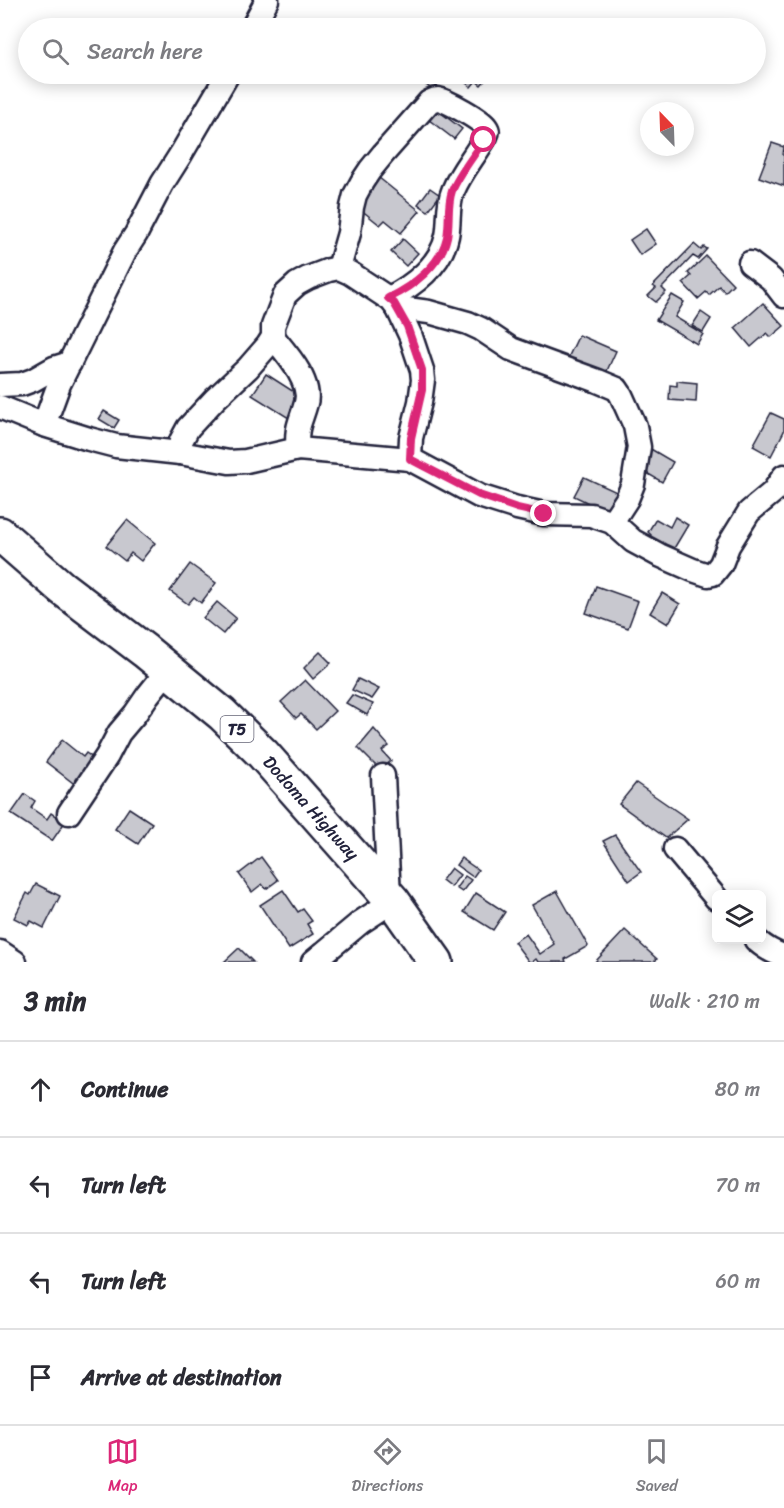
<!DOCTYPE html>
<html lang="en">
<head>
<meta charset="utf-8">
<style>
	:root { --surface:#fff; --page:#f2f2f3; --text:#2b2b33; --muted:#7c7c81; --line:#e1e1e2; --accent:#db2777 }
	body { margin:0; font-family:Sriracha,sans-serif; background:var(--page); color:var(--text) }
	.controls { position:absolute; right:18px; bottom:18px; display:grid; overflow:hidden; border-radius:9px; box-shadow:0 3px 15px #0003 }
	.controls button { width:54px; height:54px; display:grid; place-items:center; padding:0; border:0; border-bottom:2px solid var(--line); background:var(--surface); color:var(--text); font:30px sans-serif }
	.compass { position:absolute; left:640px; top:102px; width:54px; height:54px; border-radius:50%; background:var(--surface); box-shadow:0 3px 15px #0003; rotate:337deg }
	.stop { position:absolute; width:18px; height:18px; margin:-14px; border:4px solid #db2777; border-radius:50%; background:#fff }
	.stop.end { background:#db2777; border-color:#fff; box-shadow:0 2px 6px #0008 }
	.list { margin:0; padding:0; list-style:none }
	h2 { display:flex; justify-content:space-between; align-items:center; height:78px; margin:0; padding:0 24px; font-size:26px }
	h2 small { font-size:20px; font-weight:400; color:var(--muted) }
	.list li { display:grid; grid-template-columns:39px 1fr auto; gap:18px; align-items:center; box-sizing:border-box; height:96px; padding:0 24px; border-top:2px solid var(--line) }
	.list b { display:block; font-size:22px; white-space:nowrap }
	.list em { font-size:20px; font-style:normal; color:var(--muted) }
	.icon { flex:none; width:33px; height:33px; fill:none; stroke:currentColor; stroke-width:2; stroke-linecap:round; stroke-linejoin:round }
	.map { position:relative; flex:none; width:784px; height:962px; overflow:hidden }
	.search { position:absolute; background:var(--surface); box-shadow:0 3px 15px #0003; left:18px; right:18px; top:18px; height:66px; display:flex; align-items:center; gap:15px; box-sizing:border-box; padding:0 21px; border-radius:33px; color:var(--muted); font-size:22px }
	.sheet { height:462px; background:var(--surface) }
	nav { display:flex; justify-content:space-around; align-items:center; box-sizing:border-box; height:84px; border-top:2px solid var(--line); background:var(--surface); font-size:16px; color:var(--muted) }
	nav a { display:grid; justify-items:center; gap:3px }
	nav .on { color:var(--accent) }
	.map>svg:first-child { display:block }
</style>
</head>
<body>
<div class="map">
<svg width="784" height="962" viewBox="0 0 784 962">
	<rect width="100%" height="100%" fill="#fff"/>
	<filter id="ink" filterUnits="userSpaceOnUse"><feTurbulence type="fractalNoise" baseFrequency=".0167" numOctaves="2"/><feDisplacementMap in="SourceGraphic" scale="12" xChannelSelector="R" yChannelSelector="G"/><feConvolveMatrix kernelMatrix="1 2 1 2 8 2 1 2 1" color-interpolation-filters="sRGB"/></filter>
	<g filter="url(#ink)">
		<g fill="#c8c8cf" stroke="#22223b" stroke-width="1.5">
			<polygon points="426,74 445,74 433,90 422,82"/>
			<polygon points="455,74 488,74 490,75 481,85 476,81 471,87"/>
			<polygon points="432,106 462,129 454,139 424,116"/>
			<polygon points="772,143 784,147 783,155 784,155 784,186 759,177"/>
			<polygon points="378,177 420,211 401,233 385,220 380,225 355,205"/>
			<polygon points="430,188 440,195 428,211 418,204"/>
			<polygon points="646,229 656,244 640,255 630,240"/>
			<polygon points="403,239 418,253 406,266 391,252"/>
			<polygon points="694,244 701,250 704,247 707,249 698,259 693,256 662,288 666,292 656,302 648,296 656,288 653,286"/>
			<polygon points="706,256 733,284 725,292 719,286 709,295 706,292 698,299 683,283 691,276 688,273"/>
			<polygon points="672,295 684,302 675,317 703,334 697,344 656,320"/>
			<polygon points="763,303 784,326 771,337 767,333 751,347 735,328"/>
			<polygon points="701,312 711,319 703,332 692,326"/>
			<polygon points="579,335 616,351 605,375 568,358"/>
			<polygon points="266,374 305,399 292,420 252,395"/>
			<polygon points="677,381 697,383 696,402 669,400 670,385 677,386"/>
			<polygon points="104,411 119,420 114,428 99,419"/>
			<polygon points="771,413 784,419 784,431 771,456 753,446"/>
			<polygon points="649,448 673,462 662,482 638,468"/>
			<polygon points="584,477 621,494 612,514 574,496"/>
			<polygon points="675,517 688,525 673,550 647,542 651,535 648,532 656,519 670,527"/>
			<polygon points="127,520 155,543 141,561 131,553 125,561 106,546"/>
			<polygon points="190,564 216,583 201,603 194,597 188,604 170,591"/>
			<polygon points="596,586 638,601 628,628 586,613"/>
			<polygon points="662,593 680,604 668,624 650,613"/>
			<polygon points="217,602 236,618 223,634 203,618"/>
			<polygon points="320,652 331,663 313,679 304,668"/>
			<polygon points="358,679 379,689 372,699 352,690"/>
			<polygon points="305,680 335,711 316,729 301,714 296,718 281,702"/>
			<polygon points="352,695 373,704 367,715 346,703"/>
			<polygon points="374,729 389,746 382,751 391,761 380,770 358,748"/>
			<polygon points="62,740 83,757 86,753 97,761 77,786 46,762"/>
			<polygon points="636,783 688,819 666,838 619,804"/>
			<polygon points="25,794 35,801 31,808 47,819 51,813 65,822 52,841 11,814"/>
			<polygon points="129,808 152,823 138,844 115,829"/>
			<polygon points="615,835 641,872 629,881 603,841"/>
			<polygon points="261,857 278,880 266,889 262,884 252,892 239,874"/>
			<polygon points="461,858 478,870 473,877 456,865"/>
			<polygon points="451,868 460,875 451,887 442,880"/>
			<polygon points="465,876 471,880 462,892 456,888"/>
			<polygon points="36,884 60,896 44,928 31,921 28,925 14,918 27,893 30,895"/>
			<polygon points="283,890 298,912 303,909 312,921 307,924 313,934 289,949 260,905"/>
			<polygon points="557,891 588,946 565,959 566,962 538,962 536,959 532,962 529,962 514,942 526,934 540,954 554,944 532,905"/>
			<polygon points="476,893 505,912 493,930 464,912"/>
			<polygon points="625,930 657,959 654,962 595,962"/>
			<polygon points="239,948 253,962 224,962"/>
		</g>
		<g fill="none" stroke-linecap="round" stroke-linejoin="round">
			<defs>
				<g id="minor">
					<polyline points="252,28 267,0"/>
					<polyline points="750,263 771,279 784,296"/>
					<path d="M339,268L349,233L352,207L355,195L362,182L370,170L383,154L429,102C433,100 434,99 438,99C448,101 480,119 486,127C489,131 488,132 486,136C476,155 461,171 453,191C447,205 450,222 447,236C441,265 413,286 389,298"/>
					<polyline points="398,309 407,309 429,312 468,323 481,329 511,349 598,381 617,389 621,395 635,426 639,447 633,484 627,499 612,522"/>
					<path d="M273,337C285,352 312,381 306,403C301,422 295,427 298,449"/>
					<polyline points="0,385 22,384 33,380 54,368 70,363"/>
					<polyline points="0,407 44,425 89,439 116,446 180,453 229,462 246,461 298,449 410,459 479,496 517,508 544,514 591,515 612,522 633,541 659,555 693,570 708,575 713,574 721,564 728,546 749,512 773,492 784,476"/>
					<polyline points="44,425 59,384 125,251 136,234 162,184 181,154 228,74"/>
					<polyline points="180,453 181,441 188,428 215,399 248,368 268,345 273,337 273,326 285,295 297,284 308,278 329,270 339,268 350,273 391,300 398,309 411,337 422,370 423,380 420,402 411,438 410,459"/>
					<polyline points="383,776 389,896"/>
					<polyline points="69,813 107,756 119,733 135,714 148,695 168,670"/>
					<polyline points="675,849 716,898"/>
					<path d="M756,940C764,947 773,953 784,956"/>
					<polyline points="0,952 15,962"/>
					<polyline points="313,962 361,922 393,901"/>
				</g>
				<polyline id="highway" points="0,534 62,588 145,651 222,714 263,754 393,901 436,962"/>
			</defs>
			<use href="#minor" stroke="#22223b" stroke-width="27"/>
			<use href="#highway" stroke="#22223b" stroke-width="38"/>
			<use href="#minor" stroke="#fff" stroke-width="22"/>
			<use href="#highway" stroke="#fff" stroke-width="33"/>
		</g>
	</g>
	<g fill="none" stroke-linecap="round" stroke-linejoin="round" filter="url(#ink)">
		<path stroke="#db2777" stroke-width="8" d="M484,140C474,156 459,174 452,191C447,205 450,222 447,237C441,265 413,286 388,298L394,303L407,326L422,370V390L411,438L410,459L479,495L517,508L544,514"/>
	</g>
	<g text-anchor="middle" stroke-width="5" stroke-linejoin="round" paint-order="stroke">
		<rect fill="#fff" stroke="#646476" stroke-width="1.5" x="220.5" y="716" width="33" height="26" rx="4.5"/>
		<g font-size="16" font-weight="bold" fill="#22223b">
			<text x="237" y="735">T5</text>
		</g>
		<g font-size="18" fill="#22223b" stroke="#fff">
			<text transform="translate(311 808) rotate(48)" y="6">Dodoma Highway</text>
		</g>
	</g>
</svg>
<div class="controls">
<button><svg class="icon" aria-label="layers" viewBox="0 0 24 24"><path d="M12 4l9 5-9 5-9-5zM3 14l9 5 9-5"/></svg></button>
</div>
<svg class="compass" viewBox="-18 -18 36 36"><path d="M0-13l5 13h-10z" fill="#e53935"/><path d="M0 13l5-13h-10z" fill="#7c7c81"/></svg>
<div class="stop" style="left:484px;top:140px"></div>
<div class="stop end" style="left:544px;top:514px"></div>
<div class="search"><svg class="icon" aria-label="search" viewBox="0 0 24 24"><circle cx="10" cy="10" r="6"/><path d="M15 15l6 6"/></svg>Search here</div>
</div>
<section class="sheet">
<h2>3 min<small>Walk · 210 m</small></h2>
<ul class="list">
<li><svg class="icon" aria-label="ahead" viewBox="0 0 24 24"><path d="M12 20V5M6 11l6-6 6 6"/></svg><div><b>Continue</b></div><em>80 m</em></li>
<li><svg class="icon" aria-label="left" viewBox="0 0 24 24"><path d="M17 20v-9H6M10 6l-5 5 5 5"/></svg><div><b>Turn left</b></div><em>70 m</em></li>
<li><svg class="icon" aria-label="left" viewBox="0 0 24 24"><path d="M17 20v-9H6M10 6l-5 5 5 5"/></svg><div><b>Turn left</b></div><em>60 m</em></li>
<li><svg class="icon" aria-label="arrive" viewBox="0 0 24 24"><path d="M6 21V4h12l-3 4 3 4H6"/></svg><div><b>Arrive at destination</b></div></li>
</ul>
</section>
<nav>
<a class="on"><svg class="icon" aria-label="map" viewBox="0 0 24 24"><path d="M3 6l6-2 6 2 6-2v14l-6 2-6-2-6 2zM9 4v14M15 6v14"/></svg>Map</a>
<a><svg class="icon" aria-label="directions" viewBox="0 0 24 24"><path d="M12 3l9 9-9 9-9-9zM9 14v-3h6M13 9l2 2-2 2"/></svg>Directions</a>
<a><svg class="icon" aria-label="saved" viewBox="0 0 24 24"><path d="M7 4h10v16l-5-4-5 4z"/></svg>Saved</a>
</nav>
</body>
</html>
